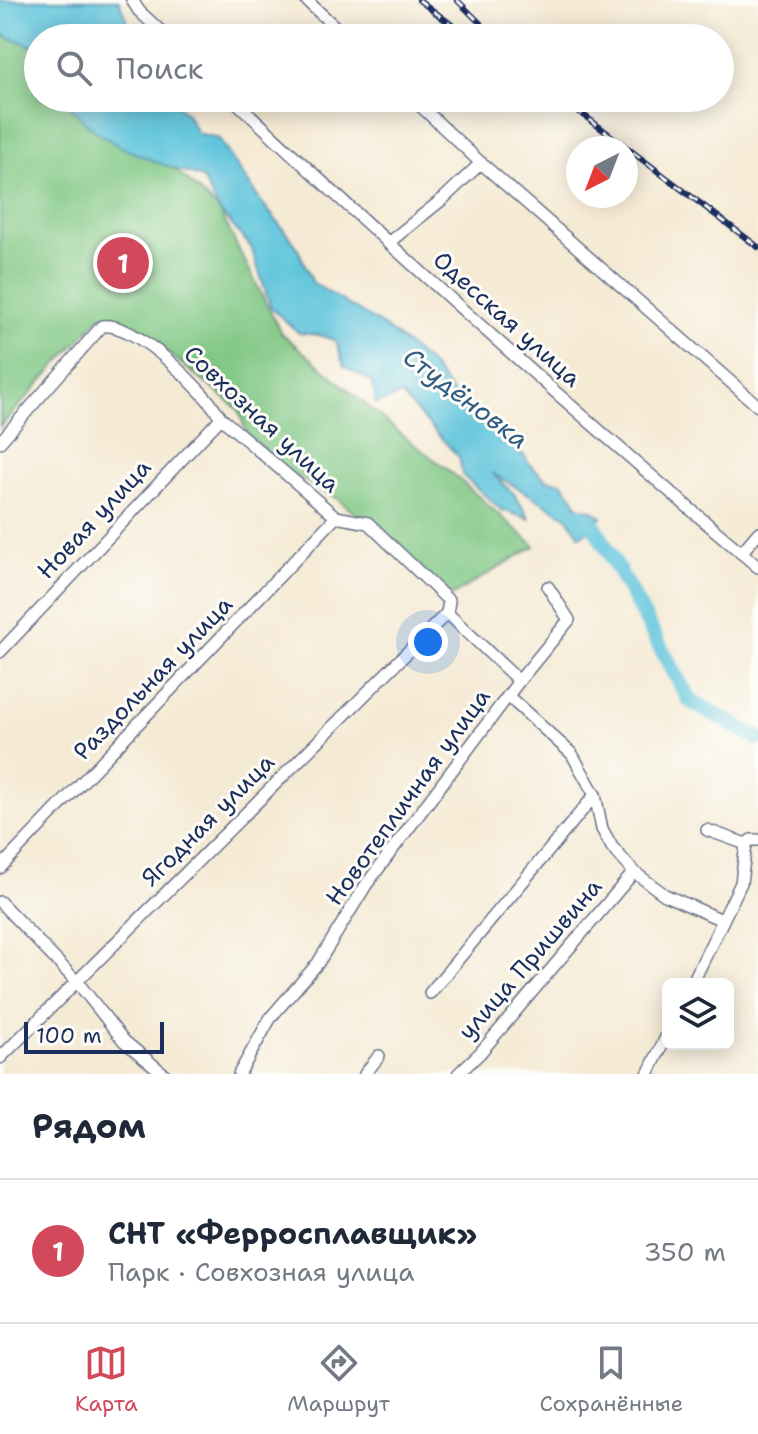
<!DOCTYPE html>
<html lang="ru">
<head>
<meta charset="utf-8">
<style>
	:root { --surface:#fff; --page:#f6f6f7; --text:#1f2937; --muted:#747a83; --line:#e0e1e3; --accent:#d1495b }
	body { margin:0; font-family:"Shantell Sans",sans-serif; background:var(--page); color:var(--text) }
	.controls { position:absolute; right:24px; bottom:24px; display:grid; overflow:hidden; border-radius:12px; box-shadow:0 4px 20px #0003 }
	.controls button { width:72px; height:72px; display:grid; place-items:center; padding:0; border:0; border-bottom:2px solid var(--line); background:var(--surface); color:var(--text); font:40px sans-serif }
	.compass { position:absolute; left:566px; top:136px; width:72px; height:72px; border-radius:50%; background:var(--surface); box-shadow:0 4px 20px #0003; rotate:222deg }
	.scale { position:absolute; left:24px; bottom:20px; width:140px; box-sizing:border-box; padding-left:8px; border:4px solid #1b2f5e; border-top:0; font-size:22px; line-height:28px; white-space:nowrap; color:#1b2f5e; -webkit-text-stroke:6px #fdfcf7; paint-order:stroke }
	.you { position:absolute; left:428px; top:642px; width:28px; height:28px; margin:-20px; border:6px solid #fff; border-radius:50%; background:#1a73e8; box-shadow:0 0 0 12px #1a73e833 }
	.badge { display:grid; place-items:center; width:52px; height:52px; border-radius:50%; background:var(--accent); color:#fff; font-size:26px; font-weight:700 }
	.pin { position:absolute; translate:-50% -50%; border:4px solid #fff; box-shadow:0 2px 8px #0006 }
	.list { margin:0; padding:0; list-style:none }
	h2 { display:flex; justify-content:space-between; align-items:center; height:104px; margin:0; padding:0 32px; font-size:34px }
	h2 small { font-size:26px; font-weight:400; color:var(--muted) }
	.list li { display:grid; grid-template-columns:52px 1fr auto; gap:24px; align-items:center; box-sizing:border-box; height:144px; padding:0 32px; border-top:2px solid var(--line) }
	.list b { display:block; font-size:30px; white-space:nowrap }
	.list p { margin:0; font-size:26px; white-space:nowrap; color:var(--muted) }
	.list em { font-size:26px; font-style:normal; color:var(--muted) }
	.icon { flex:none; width:44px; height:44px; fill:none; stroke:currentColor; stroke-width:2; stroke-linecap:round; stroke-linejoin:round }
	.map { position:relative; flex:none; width:758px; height:1074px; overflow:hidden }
	.search { position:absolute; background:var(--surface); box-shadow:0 4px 20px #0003; left:24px; right:24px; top:24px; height:88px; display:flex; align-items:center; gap:20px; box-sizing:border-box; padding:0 28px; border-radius:44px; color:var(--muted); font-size:30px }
	.sheet { height:248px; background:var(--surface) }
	nav { display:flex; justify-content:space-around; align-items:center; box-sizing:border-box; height:112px; border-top:2px solid var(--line); background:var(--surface); font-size:22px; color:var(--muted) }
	nav a { display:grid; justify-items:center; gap:4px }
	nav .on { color:var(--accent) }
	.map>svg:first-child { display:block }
</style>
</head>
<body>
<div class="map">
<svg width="758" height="1074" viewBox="0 0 758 1074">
	<rect width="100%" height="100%" fill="#fdfcf7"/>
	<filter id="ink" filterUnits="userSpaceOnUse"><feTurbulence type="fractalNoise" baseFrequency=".0125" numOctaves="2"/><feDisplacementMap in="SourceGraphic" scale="16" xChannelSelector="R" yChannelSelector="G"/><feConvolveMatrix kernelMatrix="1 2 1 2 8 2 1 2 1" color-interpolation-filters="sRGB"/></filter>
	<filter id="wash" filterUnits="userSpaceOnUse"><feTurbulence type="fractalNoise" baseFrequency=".006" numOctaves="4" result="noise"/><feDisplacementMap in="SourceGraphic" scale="32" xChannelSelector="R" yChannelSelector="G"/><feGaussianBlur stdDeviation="1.8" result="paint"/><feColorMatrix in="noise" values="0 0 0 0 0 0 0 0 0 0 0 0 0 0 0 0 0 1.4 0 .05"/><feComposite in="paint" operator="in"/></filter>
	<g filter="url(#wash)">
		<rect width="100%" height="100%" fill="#f5ead4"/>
		<polygon fill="#7ec682" stroke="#4c7a70" stroke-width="2" points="0,34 38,48 38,98 65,98 73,110 116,144 175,169 219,210 281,333 403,436 447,469 535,546 451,596 339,500 285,470 246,432 238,409 134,326 101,316 0,427"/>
		<g fill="#5ec4dc" stroke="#3c7a9d" stroke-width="2">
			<polygon points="0,0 119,0 133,38 38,38 38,48 0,34"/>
			<path d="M65,98H168L187,114L197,133L218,138L259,199L296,245L313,283L385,327L428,362L463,406L484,425L513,440L531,466L547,480L561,482L573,496L578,507L592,510L602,517L595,527L580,536L566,516L492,473L514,494L530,519L502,510L463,476L459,457L401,395L376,404L372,382L344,366L336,341L319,335L299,333L271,308L251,247L219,210L202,178C152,160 95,146 65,98Z"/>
		</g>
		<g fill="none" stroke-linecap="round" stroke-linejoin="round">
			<polyline stroke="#5ec4dc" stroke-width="16" points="580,515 595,527 690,701 758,738"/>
		</g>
	</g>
	<g filter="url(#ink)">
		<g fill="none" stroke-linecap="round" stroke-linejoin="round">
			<defs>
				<g id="street">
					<polyline points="132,0 139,11 168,38"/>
					<polyline points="306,0 347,38"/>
					<path d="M232,98C403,259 579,415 758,567"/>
					<polyline points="412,98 481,163 758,406"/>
					<polyline points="388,243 444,198 481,163"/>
					<path d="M0,442L102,326C135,321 205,391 221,418L336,517L368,523L449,601L447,613L519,681"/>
					<polyline points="741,553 758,533"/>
					<polyline points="0,652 221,418"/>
					<polyline points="509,697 572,754 595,795 602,829 612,847 634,872 665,895 722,920"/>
					<polyline points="707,830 746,844"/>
					<polyline points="0,868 336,517"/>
					<polyline points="0,902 78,983 124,1041 164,1074"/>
					<polyline points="692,984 741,883 746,844 751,840 758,840"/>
					<polyline points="430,993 595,795"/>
					<polyline points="0,1058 447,613"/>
					<polyline points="239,1074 271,1017 318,963 366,885 519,681 569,620 548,587"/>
					<polyline points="365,1074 379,1056"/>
					<polyline points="458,1074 480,1053 634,872"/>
					<polyline points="648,1074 668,1033"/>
				</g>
			</defs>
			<use href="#street" stroke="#677087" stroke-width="14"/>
			<use href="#street" stroke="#fff" stroke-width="11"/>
			<defs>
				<g id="rail">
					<polyline points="419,0 469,38"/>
					<polyline points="457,0 495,38"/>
					<polyline points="561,98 758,247"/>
				</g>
			</defs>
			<use href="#rail" stroke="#1b2f5e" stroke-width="6"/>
			<use href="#rail" stroke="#fdfcf7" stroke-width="3" stroke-dasharray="9" stroke-linecap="butt"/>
		</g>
	</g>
	<g text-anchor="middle" stroke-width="6" stroke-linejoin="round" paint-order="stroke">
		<g font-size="24" fill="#1b2f5e" stroke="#fdfcf7">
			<text transform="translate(507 319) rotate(42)" y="8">Одесская улица</text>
			<text transform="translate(262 419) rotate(43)" y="8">Совхозная улица</text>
			<text transform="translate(94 519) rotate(-47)" y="8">Новая улица</text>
			<text transform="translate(153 678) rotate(-46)" y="8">Раздольная улица</text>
			<text transform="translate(408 797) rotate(-54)" y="8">Новотепличная улица</text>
			<text transform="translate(208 820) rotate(-45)" y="8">Ягодная улица</text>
			<text transform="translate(530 959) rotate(-49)" y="8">улица Пришвина</text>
		</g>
		<g font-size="26" font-style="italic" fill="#2f5c84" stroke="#fdfcf7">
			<text transform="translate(466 398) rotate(37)" y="9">Студёновка</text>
		</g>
	</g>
</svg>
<div class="controls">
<button><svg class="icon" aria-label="layers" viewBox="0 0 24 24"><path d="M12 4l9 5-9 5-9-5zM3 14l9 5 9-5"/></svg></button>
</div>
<svg class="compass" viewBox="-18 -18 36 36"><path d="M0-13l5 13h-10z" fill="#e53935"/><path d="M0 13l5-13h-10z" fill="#747a83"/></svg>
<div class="scale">100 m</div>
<div class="you"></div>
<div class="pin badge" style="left:123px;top:263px">1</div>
<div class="search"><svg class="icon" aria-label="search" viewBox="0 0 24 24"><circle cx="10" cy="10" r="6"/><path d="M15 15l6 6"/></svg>Поиск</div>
</div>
<section class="sheet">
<h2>Рядом<small></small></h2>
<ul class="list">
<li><span class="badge">1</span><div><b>СНТ «Ферросплавщик»</b><p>Парк · Совхозная улица</p></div><em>350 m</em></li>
</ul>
</section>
<nav>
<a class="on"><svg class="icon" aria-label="map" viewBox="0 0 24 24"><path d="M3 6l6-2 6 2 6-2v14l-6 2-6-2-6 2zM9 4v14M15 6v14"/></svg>Карта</a>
<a><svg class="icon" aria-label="directions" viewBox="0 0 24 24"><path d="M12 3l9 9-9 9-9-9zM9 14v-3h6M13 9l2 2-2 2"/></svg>Маршрут</a>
<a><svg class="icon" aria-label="saved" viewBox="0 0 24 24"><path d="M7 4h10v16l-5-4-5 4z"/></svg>Сохранённые</a>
</nav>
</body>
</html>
